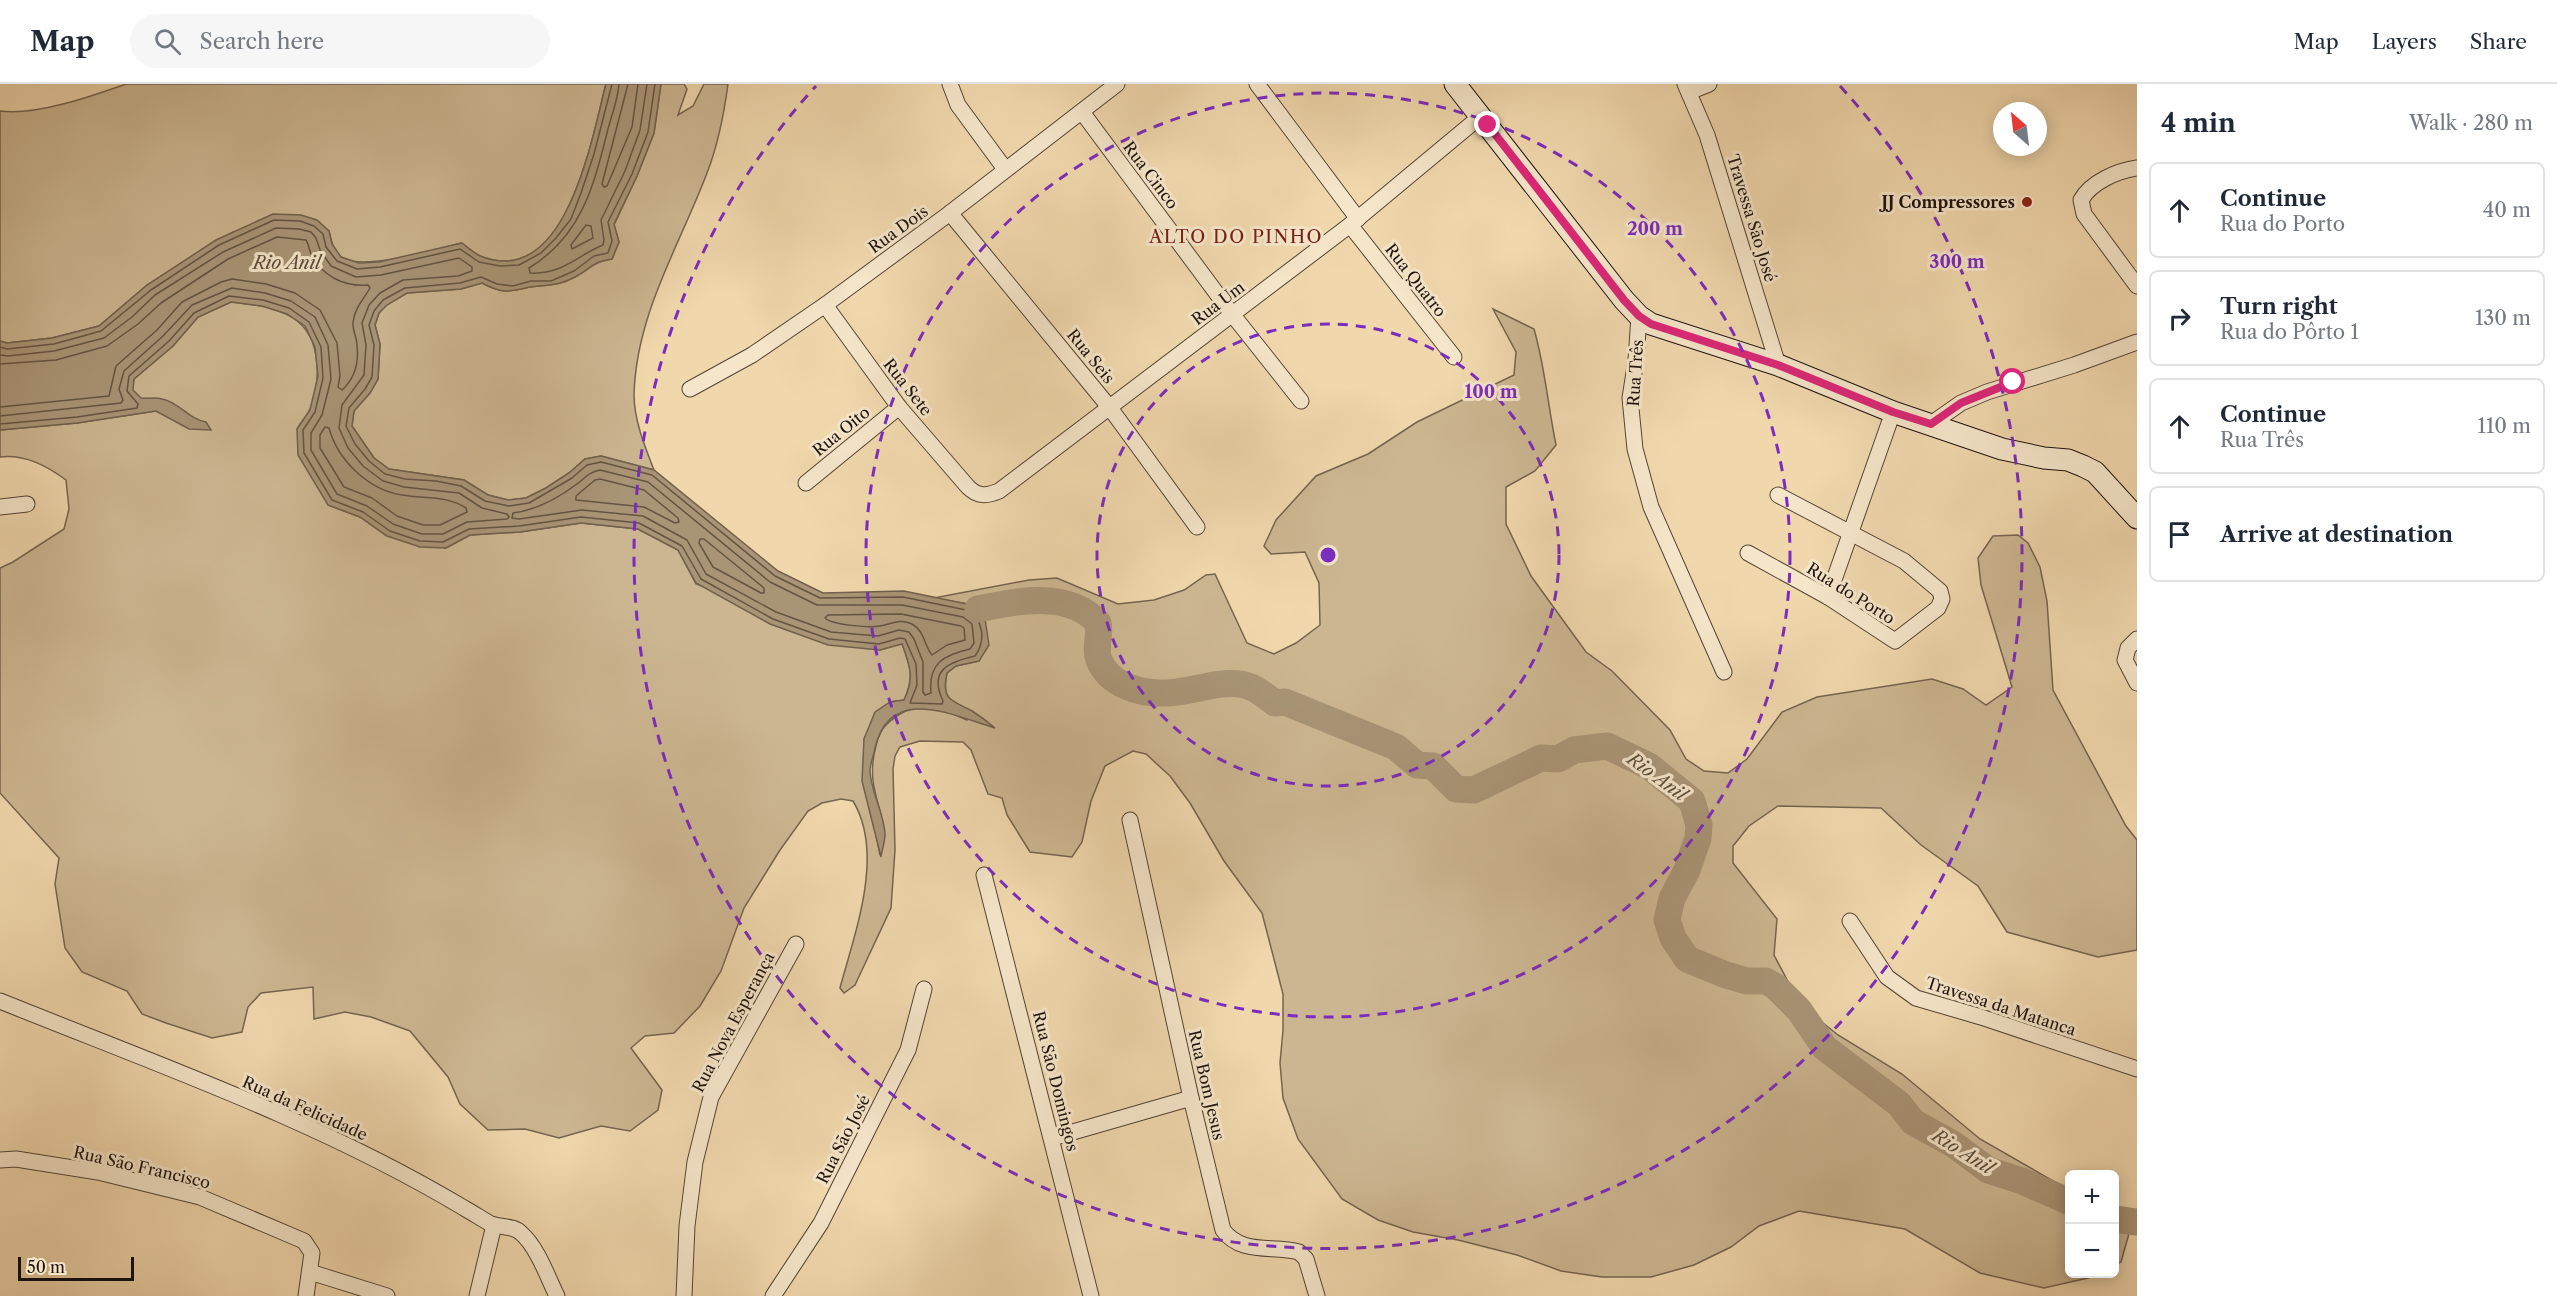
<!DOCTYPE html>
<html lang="en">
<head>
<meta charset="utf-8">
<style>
	:root { --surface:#fff; --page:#f6f6f7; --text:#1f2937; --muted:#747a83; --line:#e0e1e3 }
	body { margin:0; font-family:"Libre Caslon Text",serif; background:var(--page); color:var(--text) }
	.controls { position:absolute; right:18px; bottom:18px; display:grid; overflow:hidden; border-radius:9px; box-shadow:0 3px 15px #0003 }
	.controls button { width:54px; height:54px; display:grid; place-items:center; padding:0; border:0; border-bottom:2px solid var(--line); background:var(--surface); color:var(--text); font:30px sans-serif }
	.compass { position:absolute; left:1993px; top:18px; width:54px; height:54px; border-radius:50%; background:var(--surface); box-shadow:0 3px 15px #0003; rotate:332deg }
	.scale { position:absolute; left:18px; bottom:15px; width:116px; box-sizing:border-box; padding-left:6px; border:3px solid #1e130e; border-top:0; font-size:16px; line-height:21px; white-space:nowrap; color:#1e130e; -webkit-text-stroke:4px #f5e5c9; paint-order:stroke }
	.stop { position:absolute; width:18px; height:18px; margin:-14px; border:4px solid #db2777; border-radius:50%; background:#fff }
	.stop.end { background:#db2777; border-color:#fff; box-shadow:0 2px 6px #0008 }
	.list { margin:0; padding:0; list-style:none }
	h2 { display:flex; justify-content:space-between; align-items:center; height:78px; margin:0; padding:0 24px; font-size:26px }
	h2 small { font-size:20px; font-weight:400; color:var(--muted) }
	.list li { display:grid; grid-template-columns:39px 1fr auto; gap:18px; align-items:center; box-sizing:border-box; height:96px; margin:0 12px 12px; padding:0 12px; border:2px solid var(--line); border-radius:9px }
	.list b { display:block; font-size:22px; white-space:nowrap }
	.list p { margin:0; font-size:20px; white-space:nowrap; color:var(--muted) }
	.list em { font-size:20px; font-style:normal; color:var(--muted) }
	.icon { flex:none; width:33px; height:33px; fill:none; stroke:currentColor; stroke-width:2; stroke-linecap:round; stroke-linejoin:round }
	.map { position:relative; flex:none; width:2137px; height:1212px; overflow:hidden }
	header { display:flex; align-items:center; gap:36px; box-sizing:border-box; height:84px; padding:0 30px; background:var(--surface); border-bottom:2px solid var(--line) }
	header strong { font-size:28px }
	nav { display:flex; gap:33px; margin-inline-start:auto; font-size:21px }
	.search { width:420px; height:54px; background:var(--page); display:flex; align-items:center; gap:15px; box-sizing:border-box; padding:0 21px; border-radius:33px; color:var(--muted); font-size:22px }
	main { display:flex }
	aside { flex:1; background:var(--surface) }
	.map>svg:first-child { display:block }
</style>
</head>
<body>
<header>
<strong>Map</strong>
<div class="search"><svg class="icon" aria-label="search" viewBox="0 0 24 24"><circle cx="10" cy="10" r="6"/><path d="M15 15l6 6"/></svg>Search here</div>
<nav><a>Map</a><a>Layers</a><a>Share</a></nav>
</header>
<main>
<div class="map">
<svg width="2137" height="1212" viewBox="0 0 2137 1212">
	<rect width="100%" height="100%" fill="#f0d7ac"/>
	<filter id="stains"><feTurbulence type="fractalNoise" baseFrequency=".00333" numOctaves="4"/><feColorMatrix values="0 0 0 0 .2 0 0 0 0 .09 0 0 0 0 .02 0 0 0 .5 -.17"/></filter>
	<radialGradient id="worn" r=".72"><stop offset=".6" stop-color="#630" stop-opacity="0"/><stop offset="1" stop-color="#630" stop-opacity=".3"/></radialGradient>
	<g fill="#ccb691" stroke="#756450" stroke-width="1.5">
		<path d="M126,0H606C592,52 567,207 480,172C474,169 467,163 461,159C438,165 357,189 340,172C333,165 331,156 329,147L233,148L147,201L99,242L52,254L7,259L0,257V27C36,32 92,12 126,0Z"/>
		<path d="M661,0H684L687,5L678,31L693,22L704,0H728C724,30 718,61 707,89C679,163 636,230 634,311C634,336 645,363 654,386L601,372L585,375L569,389L546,404L526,414L508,416L488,411L464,396L389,385L374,374L352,342L354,327L370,309L378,295L380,260L375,241L379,229L387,220L407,209L461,205L482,199C503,210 508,208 530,203C549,200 556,203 575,193C591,185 591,178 612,175L619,158L614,141L637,92L654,49Z"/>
		<path d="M231,218C250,220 269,222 286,230C322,246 322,293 310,325C307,332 301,338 297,345L328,421L360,433L387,452L446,464L470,451L520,448L581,439L638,445L678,466L696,500L880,566L902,559C910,582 915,593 904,616L890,618L864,655L874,739L880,771C882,764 885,755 884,748C880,716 867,700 875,666C879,647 884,640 900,630C920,618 948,627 967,636L973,628C952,618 941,616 947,589L956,582L979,577L967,520L934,514L1029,496L1057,494L1118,520L1154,516L1184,506L1206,491L1215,490L1247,559L1274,570L1296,559L1320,541L1319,499L1305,468L1271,470L1264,462L1276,436L1316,392L1368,370L1417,338L1514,291L1516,268L1493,225L1534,245C1545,283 1548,322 1556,361L1535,387L1506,403V440L1531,492L1586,568L1612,587L1670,646L1686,675L1704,687L1728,689L1747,675L1782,628L1817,613L1932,595L1963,605L1986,621L2012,603L1981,501L1978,474L1993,452L2018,451L2028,459L2040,483L2047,517L2053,606L2126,742L2137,756V866L2098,873L2007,848L1978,802L1921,761L1881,724L1778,722L1749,742L1733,762V779L1777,835L1774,871L1791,903L1813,931L1838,951L1902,990L1980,1055L2069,1106L2070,1190H2097L2088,1194L2044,1204L1980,1189L1905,1145L1799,1127L1759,1142L1731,1163L1694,1181L1651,1193H1602L1561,1187L1517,1171L1458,1156L1413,1148L1378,1136L1342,1115L1298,1055L1283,1014L1280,979L1283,946V910L1262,829L1224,777L1190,719L1170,692L1146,670L1133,667L1105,682L1091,717L1082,758L1072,773L1030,768L1007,731L1002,714L988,710L971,666L963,658L920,657L900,663L895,672L893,685L895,766L891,824L855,901L844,909L840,904C855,848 885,770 853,717L841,715L822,719L808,727L780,766L744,824L721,887L700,922L674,949L645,952L631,964L662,1006L658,1026L630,1047L601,1042L559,1054L525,1045L488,1046L460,1020L448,993L410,947L371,933L345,928L314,935L313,903L261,909L248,923L242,948L212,954L166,939L142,930L127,907L82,888L65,864L55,800L59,774L0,709V484L13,478L64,445L69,425L66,396C47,382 25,370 0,373V346L77,339L156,327L170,333L194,336C175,319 167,315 142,315L132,306L134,295L173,262L198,233Z"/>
		<polygon points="2115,1126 2132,1139 2121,1178 2115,1181"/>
	</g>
	<path fill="#a99476" stroke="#71604c" stroke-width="1.5" d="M606,0H661L654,49L637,92L614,140L619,158L612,175C591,178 591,185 575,193C556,203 549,200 530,203C508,208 503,210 482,199L461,205L407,209L387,221L379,229L375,241L380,260L378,295L370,309L354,327L352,342L374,374L389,385L464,396L488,411L508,416L526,414L546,404L569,389L585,375L601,372L654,386L778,487L823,509L904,507L967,520L978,525L985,535L989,561L979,577L956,582L947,589C941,616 951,616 972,627C980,632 988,638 995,644C954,632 890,599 875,664C874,671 870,680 870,687C871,708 884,729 885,750C885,757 882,766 881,773L862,697L864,655L875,628L890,618L904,616C915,594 910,582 902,560L880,566L828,561L770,540L696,499L678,466L638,445L581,439L520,448L470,451L446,464L420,463L387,452L360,433L328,421L298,371L297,345L310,326L318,292L315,263L305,242L287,230L262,222L231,218L198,233L173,262L134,295L133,306L141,314C148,315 156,313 162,315C179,318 188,335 206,338L211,346L189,345L156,327L77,339L0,346V257L7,259L52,254L99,242L147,201L216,156L273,130L301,131L317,136L329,147L332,160L341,173L359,179L379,178L462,159C467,163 474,169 480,172C567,207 592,52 606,0Z"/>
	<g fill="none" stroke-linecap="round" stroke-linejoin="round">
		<g stroke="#645442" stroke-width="1.5">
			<path d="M619,0C618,15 612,30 608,45C594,101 582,152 529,184L530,189C562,191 576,172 603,161L604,156L601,136L625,87L640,46L647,0"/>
			<polyline points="628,0 602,100 604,103 607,102 632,43 638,0"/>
			<polygon points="586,141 591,142 593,154 572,165 571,161"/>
			<polyline points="0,263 7,265 54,260 101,247 151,206 219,161 274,136 300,137 314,142 323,150 326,163 337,177 357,185 380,183 460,165 479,178 500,182 519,181 541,169 556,154 571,135 581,109 594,70 612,0"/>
			<polyline points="0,271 8,272 54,267 104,254 132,233 155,211 223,168 276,144 299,145 311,148 316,154 320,166 331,182 356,193 381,191 459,174 472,183 472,187 458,192 403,196 380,209 369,221 362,239 366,261 364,291 342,321 339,344 348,364 363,382 383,397 404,403 459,409 482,424 507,430 509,433 507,435 467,438 443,450 422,450 393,440 367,422 337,410 311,366 311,349 322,331 331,295 328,261 315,233 291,217 265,209 232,204 192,221 163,252 124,287 119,305 123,316 121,319 0,332"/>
			<path d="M0,280L56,276L107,262L138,240L161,219L228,175L277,153L306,156C309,161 309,165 311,170C322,192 344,203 368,201L370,204C364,215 355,223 353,238C352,246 357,253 357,262C359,279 355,294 342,306L338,303L340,292L337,259L320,226L295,209L266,200L232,195L221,198L182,218L157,246L116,282L109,312L0,323"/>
			<path d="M0,340L77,333L137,324L138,320L127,307L129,292L169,257L194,229L229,212L263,216L289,224L309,238L321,263L323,294L315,328L303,346L304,369L332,416L363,428L390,447L420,457L443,458L469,445L519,442L581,433L639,439L682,462L701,495L773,535L829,555L879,560L900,554L905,555L916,580L917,601L910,619L942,620L943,617C928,586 949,578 975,572C986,557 984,534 966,526L903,513L820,514L775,492L652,391L601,378L587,381L572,394L529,419L509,422L485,417L461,402L436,397L405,395L385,390L369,377L355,360L346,342L349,324L365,305L372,293L374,261L369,241L374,227L383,216L405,204L460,199L481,193L497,200L513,202L531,197H551L574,187L594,172L608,169L612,157L608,138L632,90L648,48L655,0"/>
			<path d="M325,343L329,344C338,377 369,406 402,411C425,415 446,411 466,424L467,428L440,441H423L397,432L372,414L344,403L320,364V351Z"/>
			<path d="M600,386L648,398L770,498L817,521H902L963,533L972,540L974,559L970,565C944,571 928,579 931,609L925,611L923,608V578L914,555L909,548L899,546L878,552L831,548L776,528L706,490L687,456L643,432L582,426L519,435L512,434L513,429C537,426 557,415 577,400C585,394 589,388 600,386Z"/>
			<polygon points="600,395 644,406 678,434 679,438 675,439 644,423 576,416 576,412 595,396"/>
			<polygon points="700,455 704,455 764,504 764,509 761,509 713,483 699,459"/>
			<path d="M901,530L961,542L964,544L965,556L947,561L932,571C924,562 925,547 912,540C901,534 891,540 880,542C870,544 832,541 825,534L828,531Z"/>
		</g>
		<g stroke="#a99476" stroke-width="27">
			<path d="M978,525C1014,517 1070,506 1098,539C1101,552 1094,563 1099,576C1109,601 1140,610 1165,609C1190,609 1214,597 1239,600C1253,601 1264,611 1275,619L1285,618L1396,663L1417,681L1433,682L1456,705L1474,706L1541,674L1558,675L1574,666L1607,662L1649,682L1692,717L1699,741L1698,754L1687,786L1672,814L1667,836L1673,854L1687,875L1726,891L1747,897H1766L1776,903L1799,926L1825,964L1899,1020L1913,1038L1953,1060L1988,1086L2022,1097L2070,1118"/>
			<polyline points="2114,1135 2137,1138"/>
		</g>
		<defs>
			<g id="street">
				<polyline points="950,0 958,21 1005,85"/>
				<polyline points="1257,0 1358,135"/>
				<polyline points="1685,0 1707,51 1778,281"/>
				<polyline points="1689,8 1709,0"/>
				<polyline points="1082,28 1232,230 1301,317"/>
				<path d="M2137,84C2117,87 2091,98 2081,116L2084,130L2137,202"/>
				<polyline points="950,129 1110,324 1197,443"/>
				<polyline points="1350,141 1454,273"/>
				<path d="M825,221L899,323L968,403C978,413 987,412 999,407L1350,141L1481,32"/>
				<polyline points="1639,232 1636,276 1630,314 1635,365 1651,423 1724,588"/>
				<polyline points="690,305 752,271 825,221 950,129 1117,0"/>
				<polyline points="1931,340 1961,319 1987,308 2074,281 2137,258"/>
				<polyline points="806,399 899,323"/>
				<polyline points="0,423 27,420"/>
				<polyline points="1748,469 1828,513 1895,557 1938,524 1942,515 1940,507 1904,477 1778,411"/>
				<polyline points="1828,513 1893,328"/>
				<polyline points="2137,555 2128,564 2125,576 2137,599"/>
				<path d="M1130,736L1191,1014L1223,1146C1241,1171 1272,1161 1299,1168L1306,1175L1317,1212"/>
				<polyline points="984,791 1091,1212"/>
				<polyline points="1850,837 1887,893 1916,914 1981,933 2137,985"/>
				<path d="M0,917C156,980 319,1037 464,1124C473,1129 482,1135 491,1140C501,1144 513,1141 521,1149C538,1164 547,1192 557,1212"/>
				<polyline points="1052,1054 1191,1014"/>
				<polyline points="0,1076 16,1075 98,1088 200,1113 304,1157 312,1169 306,1212"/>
				<polyline points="310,1188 387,1212"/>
				<polyline points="477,1212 494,1141"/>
				<polyline points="684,1212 687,1142 695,1078 711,1013 796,860"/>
				<polyline points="773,1212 821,1139 908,966 924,905"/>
			</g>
			<polyline id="secondary" points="1455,0 1624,216 1639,232 1651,240 1778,281 1893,328 2002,365 2044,374 2068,376 2083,382 2095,388 2137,434"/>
		</defs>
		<use href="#street" stroke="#524436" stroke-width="17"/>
		<use href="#secondary" stroke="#1e130e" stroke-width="23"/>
		<use href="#street" stroke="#f5e5c9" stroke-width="15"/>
		<use href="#secondary" stroke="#f5e5c9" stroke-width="21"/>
	</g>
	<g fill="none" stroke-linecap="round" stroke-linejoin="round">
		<polyline stroke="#db2777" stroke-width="8" points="1488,41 1624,216 1639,232 1651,240 1778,281 1893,328 1931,340 1961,319 2013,298"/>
	</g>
	<g fill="none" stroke="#7b2cbf" stroke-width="3" stroke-dasharray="10 8">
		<circle cx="1328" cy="471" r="231"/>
		<circle cx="1328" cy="471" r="462"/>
		<path d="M1840 2A694 694 0 1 1 816 2"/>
	</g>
	<circle fill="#8f2418" stroke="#f5e5c9" stroke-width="2" cx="2027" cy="118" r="6"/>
	<g text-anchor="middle" stroke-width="6" stroke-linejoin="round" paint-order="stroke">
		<g font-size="16" fill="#1e130e" stroke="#f5e5c9">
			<text transform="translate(1151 91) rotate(53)" y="6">Rua Cinco</text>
			<text transform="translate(1752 134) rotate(73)" y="6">Travessa São José</text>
			<text transform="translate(898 145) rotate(-36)" y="6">Rua Dois</text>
			<text transform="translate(1416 196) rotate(52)" y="6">Rua Quatro</text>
			<text transform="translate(1218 219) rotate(-37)" y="6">Rua Um</text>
			<text transform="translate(1091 272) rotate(51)" y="6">Rua Seis</text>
			<text transform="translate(1635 289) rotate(-86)" y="6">Rua Três</text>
			<text transform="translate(908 303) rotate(52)" y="6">Rua Sete</text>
			<text transform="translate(841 347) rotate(-39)" y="6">Rua Oito</text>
			<text transform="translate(1851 509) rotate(32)" y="6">Rua do Porto</text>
			<text transform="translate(2001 922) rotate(18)" y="6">Travessa da Matanca</text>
			<text transform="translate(733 938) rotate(-62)" y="6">Rua Nova Esperança</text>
			<text transform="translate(1056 997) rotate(76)" y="6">Rua São Domingos</text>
			<text transform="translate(1207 1001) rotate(77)" y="6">Rua Bom Jesus</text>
			<text transform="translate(305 1024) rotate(24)" y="6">Rua da Felicidade</text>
			<text transform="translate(843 1055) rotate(-63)" y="6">Rua São José</text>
			<text transform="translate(142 1083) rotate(13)" y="6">Rua São Francisco</text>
		</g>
		<g font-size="16" font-weight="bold" fill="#1e130e" stroke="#f5e5c9" text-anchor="end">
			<text x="2015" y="124">JJ Compressores</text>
		</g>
		<g font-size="18" letter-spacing="1.5" fill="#7a1f14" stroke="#f5e5c9">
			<text x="1236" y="159">ALTO DO PINHO</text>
		</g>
		<g font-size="18" font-style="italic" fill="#5d4d3d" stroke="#f5e5c9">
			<text x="287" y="185">Rio Anil</text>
			<text transform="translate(1657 693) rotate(36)" y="6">Rio Anil</text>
			<text transform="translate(1963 1068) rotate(32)" y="6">Rio Anil</text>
		</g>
	</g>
	<circle cx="1328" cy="471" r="9" fill="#7b2cbf" stroke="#f5e5c9" stroke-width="3"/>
	<g font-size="18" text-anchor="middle" font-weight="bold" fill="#7b2cbf" stroke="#f5e5c9" stroke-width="6" stroke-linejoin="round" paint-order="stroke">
		<text x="1655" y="151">200 m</text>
		<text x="1957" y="184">300 m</text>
		<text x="1491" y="314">100 m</text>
	</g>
	<rect width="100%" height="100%" filter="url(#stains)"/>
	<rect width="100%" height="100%" fill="url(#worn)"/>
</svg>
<div class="controls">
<button>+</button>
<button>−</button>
</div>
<svg class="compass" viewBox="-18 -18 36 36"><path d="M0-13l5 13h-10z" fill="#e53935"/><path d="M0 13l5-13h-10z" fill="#747a83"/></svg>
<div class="scale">50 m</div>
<div class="stop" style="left:2013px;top:298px"></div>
<div class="stop end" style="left:1488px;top:41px"></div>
</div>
<aside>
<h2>4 min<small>Walk · 280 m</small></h2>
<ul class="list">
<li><svg class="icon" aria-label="ahead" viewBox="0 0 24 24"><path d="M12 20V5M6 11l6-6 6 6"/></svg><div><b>Continue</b><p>Rua do Porto</p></div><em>40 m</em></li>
<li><svg class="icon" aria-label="right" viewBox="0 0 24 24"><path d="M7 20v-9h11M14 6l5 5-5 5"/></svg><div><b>Turn right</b><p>Rua do Pôrto 1</p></div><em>130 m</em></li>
<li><svg class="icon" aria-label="ahead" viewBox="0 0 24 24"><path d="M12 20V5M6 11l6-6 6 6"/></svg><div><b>Continue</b><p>Rua Três</p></div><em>110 m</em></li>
<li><svg class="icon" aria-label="arrive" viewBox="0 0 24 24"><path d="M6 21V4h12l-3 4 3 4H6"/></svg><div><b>Arrive at destination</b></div></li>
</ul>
</aside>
</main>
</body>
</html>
